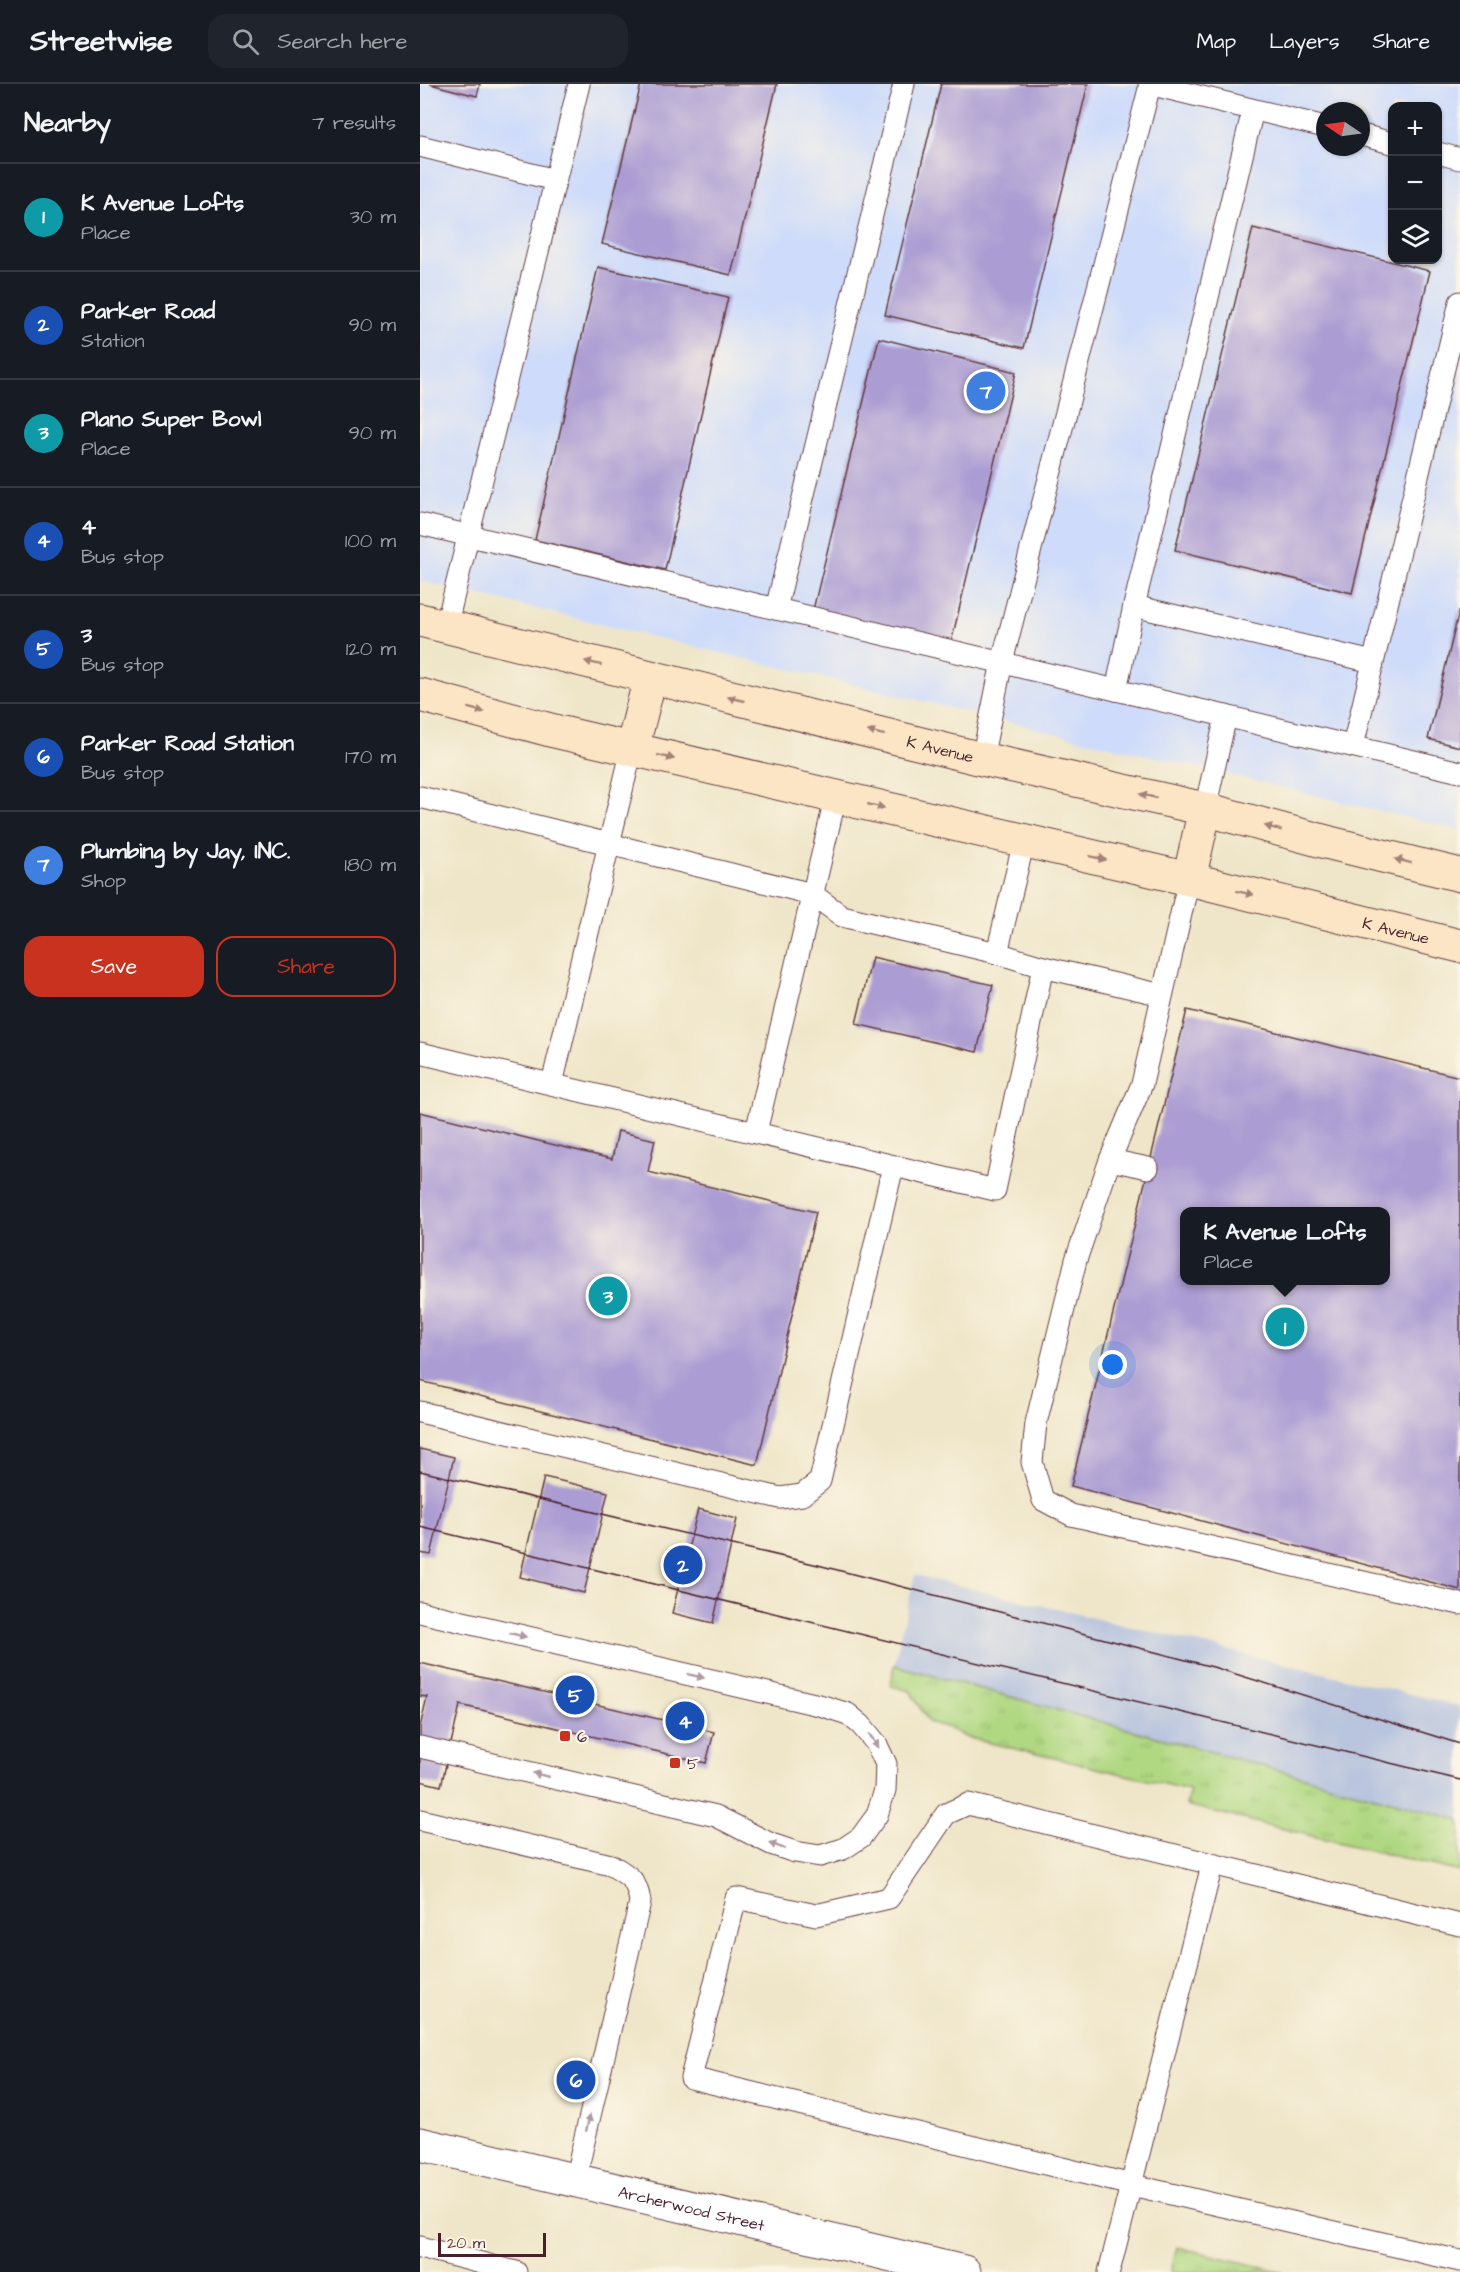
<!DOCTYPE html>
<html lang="en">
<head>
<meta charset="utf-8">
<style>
	:root { --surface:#171b24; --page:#20242c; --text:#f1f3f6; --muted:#9ea1a6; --line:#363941; --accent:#c8321e }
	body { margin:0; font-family:"Architects Daughter",sans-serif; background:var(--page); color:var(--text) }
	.controls { position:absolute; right:18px; top:18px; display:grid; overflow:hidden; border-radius:12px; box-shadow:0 2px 4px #0004 }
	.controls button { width:54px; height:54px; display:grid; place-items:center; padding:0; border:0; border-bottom:2px solid var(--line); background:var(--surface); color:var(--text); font:30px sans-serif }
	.compass { position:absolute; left:896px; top:18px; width:54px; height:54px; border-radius:50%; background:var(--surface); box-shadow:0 2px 4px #0004; rotate:283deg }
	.scale { position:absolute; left:18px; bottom:15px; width:108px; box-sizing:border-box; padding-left:6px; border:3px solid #4a1f2b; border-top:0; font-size:16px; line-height:21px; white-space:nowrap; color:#4a1f2b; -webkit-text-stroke:4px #fcf5e5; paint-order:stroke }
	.you { position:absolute; left:693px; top:1281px; width:21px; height:21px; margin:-15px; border:4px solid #fff; border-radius:50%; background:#1a73e8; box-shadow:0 0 0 9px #1a73e833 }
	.badge { display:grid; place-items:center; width:39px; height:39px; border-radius:50%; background:var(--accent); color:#fff; font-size:20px; font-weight:700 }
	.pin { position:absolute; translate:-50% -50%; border:3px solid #fff; box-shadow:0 2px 6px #0006 }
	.popup { position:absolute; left:760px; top:1123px; width:210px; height:78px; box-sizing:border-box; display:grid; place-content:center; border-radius:12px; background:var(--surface); filter:drop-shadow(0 2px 4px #0005); font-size:20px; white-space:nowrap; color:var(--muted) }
	.popup b { font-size:22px; color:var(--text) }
	.popup::after { content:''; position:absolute; left:50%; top:100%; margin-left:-12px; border:12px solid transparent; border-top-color:var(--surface) }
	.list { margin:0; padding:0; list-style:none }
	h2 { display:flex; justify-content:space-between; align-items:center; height:78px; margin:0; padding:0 24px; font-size:26px }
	h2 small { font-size:20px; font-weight:400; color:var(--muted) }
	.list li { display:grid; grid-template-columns:39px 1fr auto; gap:18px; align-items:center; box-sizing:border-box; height:108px; padding:0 24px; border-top:2px solid var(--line) }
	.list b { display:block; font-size:22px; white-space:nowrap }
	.list p { margin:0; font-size:20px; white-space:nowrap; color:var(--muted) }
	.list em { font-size:20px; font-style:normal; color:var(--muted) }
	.actions { display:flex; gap:12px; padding:18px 24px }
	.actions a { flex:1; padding:14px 0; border:2px solid var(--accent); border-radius:18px; text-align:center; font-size:21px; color:var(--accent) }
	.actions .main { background:var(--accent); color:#fff }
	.icon { flex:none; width:33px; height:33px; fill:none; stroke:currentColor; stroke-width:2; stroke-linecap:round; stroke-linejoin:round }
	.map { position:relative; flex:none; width:1040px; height:2188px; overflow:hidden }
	header { display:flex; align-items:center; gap:36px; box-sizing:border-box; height:84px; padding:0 30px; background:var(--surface); border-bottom:2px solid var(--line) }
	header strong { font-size:28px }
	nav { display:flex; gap:33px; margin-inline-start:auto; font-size:21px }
	.search { width:420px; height:54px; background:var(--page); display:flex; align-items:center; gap:15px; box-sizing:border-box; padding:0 21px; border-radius:18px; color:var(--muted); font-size:22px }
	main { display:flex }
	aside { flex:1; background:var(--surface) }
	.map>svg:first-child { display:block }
</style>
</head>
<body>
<header>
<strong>Streetwise</strong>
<div class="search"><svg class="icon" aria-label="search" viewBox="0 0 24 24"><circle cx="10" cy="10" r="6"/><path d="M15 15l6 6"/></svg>Search here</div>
<nav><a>Map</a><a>Layers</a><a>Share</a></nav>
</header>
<main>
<aside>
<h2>Nearby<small>7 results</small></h2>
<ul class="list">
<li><span class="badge" style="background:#0f9aa8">1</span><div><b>K Avenue Lofts</b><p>Place</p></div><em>30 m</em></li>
<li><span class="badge" style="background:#1a4fb4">2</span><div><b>Parker Road</b><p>Station</p></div><em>90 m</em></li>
<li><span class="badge" style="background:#0f9aa8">3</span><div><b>Plano Super Bowl</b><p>Place</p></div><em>90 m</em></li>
<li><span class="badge" style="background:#1a4fb4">4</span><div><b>4</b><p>Bus stop</p></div><em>100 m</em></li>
<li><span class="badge" style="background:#1a4fb4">5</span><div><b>3</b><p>Bus stop</p></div><em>120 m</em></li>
<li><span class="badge" style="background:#1a4fb4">6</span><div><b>Parker Road Station</b><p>Bus stop</p></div><em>170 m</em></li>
<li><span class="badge" style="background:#3f7fe0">7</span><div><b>Plumbing by Jay, INC.</b><p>Shop</p></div><em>180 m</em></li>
</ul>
<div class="actions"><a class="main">Save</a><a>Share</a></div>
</aside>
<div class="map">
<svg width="1040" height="2188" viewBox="0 0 1040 2188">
	<defs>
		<pattern id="grass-tufts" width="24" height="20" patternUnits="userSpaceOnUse" patternTransform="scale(1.5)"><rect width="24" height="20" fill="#b0d882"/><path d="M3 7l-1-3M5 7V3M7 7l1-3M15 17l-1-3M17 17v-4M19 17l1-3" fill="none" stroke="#99b970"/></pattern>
	</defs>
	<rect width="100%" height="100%" fill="#fcf5e5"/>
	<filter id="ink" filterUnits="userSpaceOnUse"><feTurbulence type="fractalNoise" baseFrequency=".0167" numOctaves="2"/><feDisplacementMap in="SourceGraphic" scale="12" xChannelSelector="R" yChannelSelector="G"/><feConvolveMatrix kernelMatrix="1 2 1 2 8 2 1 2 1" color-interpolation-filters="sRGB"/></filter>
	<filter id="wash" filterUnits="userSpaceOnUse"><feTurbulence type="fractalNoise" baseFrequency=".008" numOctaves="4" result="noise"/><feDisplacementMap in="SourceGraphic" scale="24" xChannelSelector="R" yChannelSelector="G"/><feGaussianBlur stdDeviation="1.35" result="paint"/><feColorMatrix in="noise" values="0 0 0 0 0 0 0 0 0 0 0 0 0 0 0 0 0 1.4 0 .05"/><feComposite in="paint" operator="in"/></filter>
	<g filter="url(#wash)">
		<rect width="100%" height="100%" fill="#efe6c9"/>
		<path fill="#cedbfa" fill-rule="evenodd" d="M0,0H1040V746L0,497ZM972,22H1018V176H972ZM905,27H941V63H905Z"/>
		<polygon fill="#b9c5de" points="495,1491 1040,1622 1040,1736 474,1581"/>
		<g fill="url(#grass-tufts)" stroke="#7d7c56" stroke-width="1.5">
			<polygon points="474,1581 1040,1736 1040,1788 766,1721 770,1706 545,1653 532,1645 509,1638 490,1607 471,1602"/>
			<polygon points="757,2163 863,2188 751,2188"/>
		</g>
		<g id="blocks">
			<g fill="#ab9cd3" fill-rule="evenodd">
				<polygon points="10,0 60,0 57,12"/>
				<polygon points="221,0 357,0 311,191 182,160"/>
				<polygon points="521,0 668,0 604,264 465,231"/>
				<polygon points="833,144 1010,187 932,509 755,466"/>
				<polygon points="178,183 308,213 245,486 115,456"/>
				<polygon points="459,254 596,288 531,559 393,526"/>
				<polygon points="1039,527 1040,527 1040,663 1008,655"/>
				<polygon points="452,873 573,901 557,968 436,940"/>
				<path d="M767,926L1040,993V1506L651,1402ZM764,1128H966V1196H764Z"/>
				<polygon points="0,1028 192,1075 198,1047 235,1056 228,1088 396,1128 337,1381 0,1297"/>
				<polygon points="0,1365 34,1373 11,1471 0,1469"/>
				<polygon points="124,1393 188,1408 164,1509 100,1493"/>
				<polygon points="278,1425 317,1435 293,1539 252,1529"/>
				<polygon points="0,1579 294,1648 286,1679 40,1621 21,1702 0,1697 0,1643 7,1613 0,1612"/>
			</g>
		</g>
	</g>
	<g filter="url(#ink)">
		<use href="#blocks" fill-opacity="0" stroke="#633d43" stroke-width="1.5"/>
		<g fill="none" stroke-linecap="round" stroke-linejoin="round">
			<defs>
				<g id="service">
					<polyline points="729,0 905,43"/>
					<polyline points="833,26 714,522 953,578"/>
					<polyline points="941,51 972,59"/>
					<polyline points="0,62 135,96"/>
					<polyline points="1018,69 1040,75"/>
					<polyline points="0,440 1040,688"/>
					<polyline points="356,525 484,0"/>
					<polyline points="26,543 159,0"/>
					<polyline points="696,606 714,522"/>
					<polyline points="933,662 1040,218"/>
					<polyline points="562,675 582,578 730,1"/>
					<polyline points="0,713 189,760 212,665"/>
					<polyline points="785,725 806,632"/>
					<polyline points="769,795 722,1000 690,1076 656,1176 616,1339 612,1378 623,1416 651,1431 1040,1520"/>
					<polyline points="577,869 604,757"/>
					<polyline points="623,883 742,911"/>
					<polyline points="0,969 575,1106 623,883 577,869 422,832 392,810 189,760 132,1000"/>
					<polyline points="336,1048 416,712"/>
					<polyline points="690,1076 728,1084"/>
					<polyline points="0,1328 360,1414 382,1411 400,1397 473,1082"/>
					<polyline points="0,1528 403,1622 428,1630 441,1641 456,1659 466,1680 465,1706 457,1731 441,1753 423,1765 400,1772 375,1768 351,1760 296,1732 0,1663"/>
					<path d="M0,1736L191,1781C210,1792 217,1796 220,1818L155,2096"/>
					<polyline points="1040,1841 548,1720 526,1730 469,1814 396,1831 316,1814 271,1994 712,2101 1040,2177"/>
					<polyline points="0,2163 96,2188"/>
					<polyline points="689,2188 792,1781"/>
				</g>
				<g id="tertiary">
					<path id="s1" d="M0,2060L544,2188"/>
				</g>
				<g id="secondary">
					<path id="s2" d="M0,536L562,675L785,725L910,759L1040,791"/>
					<path id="s3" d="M0,611L134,647L769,795L1040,862"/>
					<polyline points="212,665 230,594"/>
					<polyline points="769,795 785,725"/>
				</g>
			</defs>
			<use href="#service" stroke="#633d43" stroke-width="23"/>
			<use href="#tertiary" stroke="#633d43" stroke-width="35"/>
			<use href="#secondary" stroke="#633d43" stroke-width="35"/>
			<use href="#service" stroke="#fff" stroke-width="21"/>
			<use href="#tertiary" stroke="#fff" stroke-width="33"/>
			<use href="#secondary" stroke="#fce5c4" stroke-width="33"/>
			<g stroke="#4a1f2b" stroke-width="1.5">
				<polyline points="0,1387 398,1481 793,1583 1040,1660"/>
				<polyline points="0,1443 1040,1696"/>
			</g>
		</g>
		<defs><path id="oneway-solid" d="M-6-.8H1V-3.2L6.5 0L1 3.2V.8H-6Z" transform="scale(1.5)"/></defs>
		<g fill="#a38278">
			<use href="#oneway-solid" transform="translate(173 579) rotate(-166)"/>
			<use href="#oneway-solid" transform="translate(316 615) rotate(-166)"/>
			<use href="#oneway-solid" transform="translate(56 626) rotate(15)"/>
			<use href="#oneway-solid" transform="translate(456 649) rotate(-166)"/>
			<use href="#oneway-solid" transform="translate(246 673) rotate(13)"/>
			<use href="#oneway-solid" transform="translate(728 712) rotate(-167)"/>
			<use href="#oneway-solid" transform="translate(456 722) rotate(13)"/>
			<use href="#oneway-solid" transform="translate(853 744) rotate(-165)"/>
			<use href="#oneway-solid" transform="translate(678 774) rotate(13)"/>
			<use href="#oneway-solid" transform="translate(983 777) rotate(-166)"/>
			<use href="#oneway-solid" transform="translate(825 809) rotate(14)"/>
		</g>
		<g fill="#ae9aa0">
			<use href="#oneway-solid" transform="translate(98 1551) rotate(13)"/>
			<use href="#oneway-solid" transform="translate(276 1592) rotate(13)"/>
			<use href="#oneway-solid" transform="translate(454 1657) rotate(56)"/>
			<use href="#oneway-solid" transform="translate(121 1691) rotate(-167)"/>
			<use href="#oneway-solid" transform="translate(357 1762) rotate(-159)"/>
			<use href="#oneway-solid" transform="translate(168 2039) rotate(-77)"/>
		</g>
	</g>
	<g fill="#c8321e" stroke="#fcf5e5" stroke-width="2">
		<rect x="139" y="1646" width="12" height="12" rx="3"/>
		<rect x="249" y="1673" width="12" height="12" rx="3"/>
	</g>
	<g text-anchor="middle" stroke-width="4.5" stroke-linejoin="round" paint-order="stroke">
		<g font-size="16" fill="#4a1f2b" stroke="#fcf5e5">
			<text dy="6" stroke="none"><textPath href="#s2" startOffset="536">K Avenue</textPath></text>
			<text dy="6" stroke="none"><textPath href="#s3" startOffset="1004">K Avenue</textPath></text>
			<text dy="6" stroke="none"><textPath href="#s1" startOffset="279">Archerwood Street</textPath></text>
		</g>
		<g font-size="16" fill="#4a1f2b" stroke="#fcf5e5" text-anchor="start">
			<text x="157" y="1658">6</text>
			<text x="267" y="1685">5</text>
		</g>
	</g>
</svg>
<div class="controls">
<button>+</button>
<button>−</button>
<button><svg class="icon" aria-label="layers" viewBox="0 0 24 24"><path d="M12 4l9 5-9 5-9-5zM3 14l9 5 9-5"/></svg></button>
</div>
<svg class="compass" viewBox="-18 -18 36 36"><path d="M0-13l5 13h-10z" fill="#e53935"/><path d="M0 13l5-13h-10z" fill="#9ea1a6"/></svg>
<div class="scale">20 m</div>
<div class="you"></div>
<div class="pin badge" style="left:865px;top:1243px;background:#0f9aa8">1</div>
<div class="popup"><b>K Avenue Lofts</b>Place</div>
<div class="pin badge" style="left:263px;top:1481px;background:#1a4fb4">2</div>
<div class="pin badge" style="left:188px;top:1212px;background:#0f9aa8">3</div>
<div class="pin badge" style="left:265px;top:1637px;background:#1a4fb4">4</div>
<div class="pin badge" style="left:155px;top:1611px;background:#1a4fb4">5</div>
<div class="pin badge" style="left:156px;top:1996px;background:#1a4fb4">6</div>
<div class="pin badge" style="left:566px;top:307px;background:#3f7fe0">7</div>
</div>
</main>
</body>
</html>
